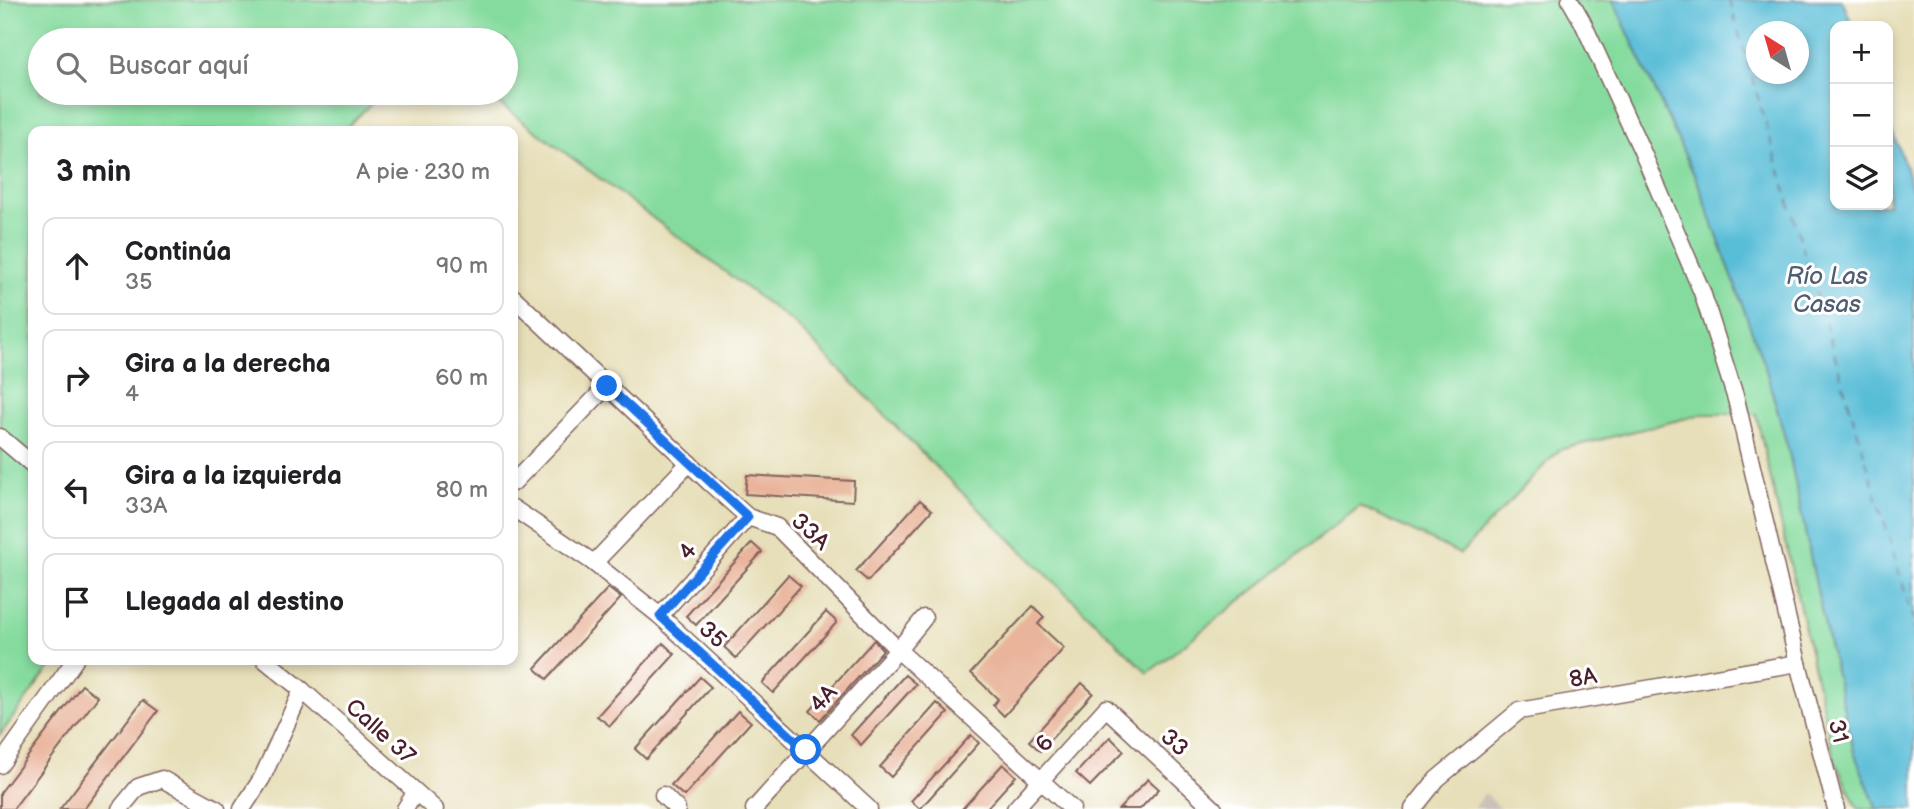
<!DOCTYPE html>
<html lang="es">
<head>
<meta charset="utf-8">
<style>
	:root { --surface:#fff; --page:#f6f6f6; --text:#202124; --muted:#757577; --line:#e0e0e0 }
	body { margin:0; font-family:"Balsamiq Sans",sans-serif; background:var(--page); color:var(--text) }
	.controls { position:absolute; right:21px; top:21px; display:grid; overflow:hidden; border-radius:14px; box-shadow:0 4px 10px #0003 }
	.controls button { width:63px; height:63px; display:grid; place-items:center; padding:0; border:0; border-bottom:2px solid var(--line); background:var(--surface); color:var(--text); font:35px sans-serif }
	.compass { position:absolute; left:1746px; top:21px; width:63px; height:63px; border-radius:50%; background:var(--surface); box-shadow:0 4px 10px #0003; rotate:323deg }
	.stop { position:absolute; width:21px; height:21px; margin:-16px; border:5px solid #1a73e8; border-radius:50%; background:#fff }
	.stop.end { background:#1a73e8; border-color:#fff; box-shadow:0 2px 7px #0008 }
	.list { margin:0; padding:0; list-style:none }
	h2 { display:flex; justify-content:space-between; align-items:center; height:91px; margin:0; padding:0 28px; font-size:30px }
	h2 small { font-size:23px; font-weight:400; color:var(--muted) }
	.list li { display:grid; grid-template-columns:46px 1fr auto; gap:21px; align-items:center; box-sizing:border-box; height:98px; margin:0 14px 14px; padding:0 14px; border:2px solid var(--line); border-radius:14px }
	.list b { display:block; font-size:26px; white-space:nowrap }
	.list p { margin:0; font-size:23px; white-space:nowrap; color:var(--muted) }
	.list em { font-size:23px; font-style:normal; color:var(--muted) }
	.icon { flex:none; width:38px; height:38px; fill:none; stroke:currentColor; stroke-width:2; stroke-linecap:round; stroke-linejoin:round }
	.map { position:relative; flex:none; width:1914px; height:809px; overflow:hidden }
	.search { position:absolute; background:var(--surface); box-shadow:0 4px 10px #0003; left:28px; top:28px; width:490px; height:77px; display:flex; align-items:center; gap:18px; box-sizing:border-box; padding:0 24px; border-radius:38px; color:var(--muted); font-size:26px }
	.panel { position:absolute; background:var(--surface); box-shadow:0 4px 10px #0003; left:28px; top:126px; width:490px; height:539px; border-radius:14px }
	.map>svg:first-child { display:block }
</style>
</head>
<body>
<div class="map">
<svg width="1914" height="809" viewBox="0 0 1914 809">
	<rect width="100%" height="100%" fill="#fff"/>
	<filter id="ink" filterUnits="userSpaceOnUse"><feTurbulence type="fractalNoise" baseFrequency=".0143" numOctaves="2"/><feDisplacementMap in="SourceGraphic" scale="14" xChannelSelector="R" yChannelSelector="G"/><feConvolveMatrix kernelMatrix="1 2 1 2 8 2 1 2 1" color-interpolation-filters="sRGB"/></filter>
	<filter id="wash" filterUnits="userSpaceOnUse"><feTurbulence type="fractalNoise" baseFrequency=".00686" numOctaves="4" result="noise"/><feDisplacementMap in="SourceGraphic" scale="28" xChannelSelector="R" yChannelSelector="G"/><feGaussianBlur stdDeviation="1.57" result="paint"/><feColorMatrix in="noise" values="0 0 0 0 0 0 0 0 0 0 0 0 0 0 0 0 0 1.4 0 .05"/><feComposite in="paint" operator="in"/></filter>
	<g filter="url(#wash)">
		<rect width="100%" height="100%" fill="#e7dfb9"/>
		<polygon fill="#ccc2b9" points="1485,793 1501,809 1473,809"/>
		<polygon fill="#85db9e" stroke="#687d64" stroke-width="2" points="0,0 1613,0 1698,183 1766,370 1789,452 1821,609 1854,752 1877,809 1858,809 1835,761 1756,414 1703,414 1559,450 1460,554 1360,506 1148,673 939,470 795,324 485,93 506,93 506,40 40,40 40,93 382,93 343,131 33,131 33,660 55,660 0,735"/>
		<path fill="#59bdd7" stroke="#526e81" stroke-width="2" fill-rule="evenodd" d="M1613,0H1842L1853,26H1835V205H1888V121L1905,164L1914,196V809H1877L1854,752L1821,609L1789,452L1766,370L1698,183ZM1756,32H1798V74H1756Z"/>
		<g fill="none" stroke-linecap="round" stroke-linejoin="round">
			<polyline stroke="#505e70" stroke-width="2" stroke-dasharray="9 7" stroke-linecap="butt" points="1729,0 1914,622"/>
		</g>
		<g id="blocks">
			<g fill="#e9b49a">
				<polygon points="747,475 854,481 853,501 745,494"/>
				<polygon points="920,500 932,510 868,581 856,571"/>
				<polygon points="752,543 762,552 696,625 686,616"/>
				<polygon points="788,575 801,586 736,658 724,647"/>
				<polygon points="608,588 621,598 547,679 535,668"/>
				<polygon points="1033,606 1044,617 1038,624 1064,648 1004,716 993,705 998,699 971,673"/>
				<polygon points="826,612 837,622 773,693 762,683"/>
				<polygon points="874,640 883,650 820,720 810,711"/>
				<polygon points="663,643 675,654 610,726 597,716"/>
				<polygon points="905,675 916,684 861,745 851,735"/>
				<polygon points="700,677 711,687 646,759 635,749"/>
				<polygon points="1082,683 1093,693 1040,751 1029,741"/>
				<polygon points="82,685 98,697 13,809 0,809 0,793"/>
				<polygon points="143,700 158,711 84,809 60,809"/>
				<polygon points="937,703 948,713 891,777 880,767"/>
				<polygon points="738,711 751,722 684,796 671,785"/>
				<polygon points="971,735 979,743 920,809 911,801"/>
				<polygon points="1110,737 1124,751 1090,786 1076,773"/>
				<polygon points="1003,764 1016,776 986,809 962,809"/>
				<polygon points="1148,779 1159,789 1140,809 1119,809"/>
			</g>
		</g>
	</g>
	<g filter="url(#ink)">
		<use href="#blocks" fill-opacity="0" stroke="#81625d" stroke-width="2"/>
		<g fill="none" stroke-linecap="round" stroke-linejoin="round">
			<defs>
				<g id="minor">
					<polyline points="1570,0 1582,21 1642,151 1702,292 1736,399 1798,663 1836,809"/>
					<polyline points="513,297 711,484 748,517 777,527 898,650 1072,809"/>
					<polyline points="0,437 33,465"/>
					<polyline points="513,483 607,386"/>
					<polyline points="513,508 594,563 660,616 869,809"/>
					<polyline points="594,563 689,463"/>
					<polyline points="660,616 748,517"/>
					<polyline points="265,660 302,690 435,809"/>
					<polyline points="0,765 75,660"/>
					<polyline points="663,795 677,809"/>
					<polyline points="120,809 138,787 162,779 217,809"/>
					<polyline points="242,809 262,778 302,690"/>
					<polyline points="405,809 415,793"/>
					<polyline points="754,809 898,650 924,618"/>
					<polyline points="1015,809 1106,708 1214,809"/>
					<polyline points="1413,809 1437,779 1519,711 1798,663"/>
				</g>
			</defs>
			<use href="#minor" stroke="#81625d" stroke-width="19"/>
			<use href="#minor" stroke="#fff" stroke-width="16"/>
		</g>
	</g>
	<g fill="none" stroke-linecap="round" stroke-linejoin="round" filter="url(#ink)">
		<polyline stroke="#1a73e8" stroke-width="9" points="607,386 748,517 660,616 806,750"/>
	</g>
	<g text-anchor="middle" stroke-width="6" stroke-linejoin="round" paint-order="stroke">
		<g font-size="23" fill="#4a1f2b" stroke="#fff">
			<text transform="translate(811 531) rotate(43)" y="8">33A</text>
			<text transform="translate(687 551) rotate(-49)" y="8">4</text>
			<text transform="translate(713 634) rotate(43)" y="8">35</text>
			<text transform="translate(1583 677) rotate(-10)" y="8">8A</text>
			<text transform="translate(823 698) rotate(-47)" y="8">4A</text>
			<text transform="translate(381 731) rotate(42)" y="8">Calle 37</text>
			<text transform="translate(1839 731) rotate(76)" y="8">31</text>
			<text transform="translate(1175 742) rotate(43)" y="8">33</text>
			<text transform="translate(1044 743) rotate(-48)" y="8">6</text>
		</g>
		<g font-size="24" font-style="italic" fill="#505e70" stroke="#fff">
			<text x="1827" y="284">Río Las<tspan x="1827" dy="28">Casas</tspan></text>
		</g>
	</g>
</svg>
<div class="controls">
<button>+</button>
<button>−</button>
<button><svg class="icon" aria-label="layers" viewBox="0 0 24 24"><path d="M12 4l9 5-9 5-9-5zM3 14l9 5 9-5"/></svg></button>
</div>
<svg class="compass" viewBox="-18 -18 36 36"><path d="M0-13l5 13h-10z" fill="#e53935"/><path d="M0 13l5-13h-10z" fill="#757577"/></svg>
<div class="stop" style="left:806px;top:750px"></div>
<div class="stop end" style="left:607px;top:386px"></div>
<div class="search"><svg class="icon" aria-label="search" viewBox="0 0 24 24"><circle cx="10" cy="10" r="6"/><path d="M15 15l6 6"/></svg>Buscar aquí</div>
<section class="panel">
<h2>3 min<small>A pie · 230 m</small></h2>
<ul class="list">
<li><svg class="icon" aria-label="ahead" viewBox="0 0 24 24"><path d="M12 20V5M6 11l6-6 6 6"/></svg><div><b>Continúa</b><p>35</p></div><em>90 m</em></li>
<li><svg class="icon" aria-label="right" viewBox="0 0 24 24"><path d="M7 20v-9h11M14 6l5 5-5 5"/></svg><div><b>Gira a la derecha</b><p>4</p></div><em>60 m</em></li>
<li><svg class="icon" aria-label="left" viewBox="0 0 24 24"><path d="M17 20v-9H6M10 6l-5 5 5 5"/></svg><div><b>Gira a la izquierda</b><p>33A</p></div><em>80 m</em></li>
<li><svg class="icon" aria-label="arrive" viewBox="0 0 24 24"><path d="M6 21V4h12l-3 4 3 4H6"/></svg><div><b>Llegada al destino</b></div></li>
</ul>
</section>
</div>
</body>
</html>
